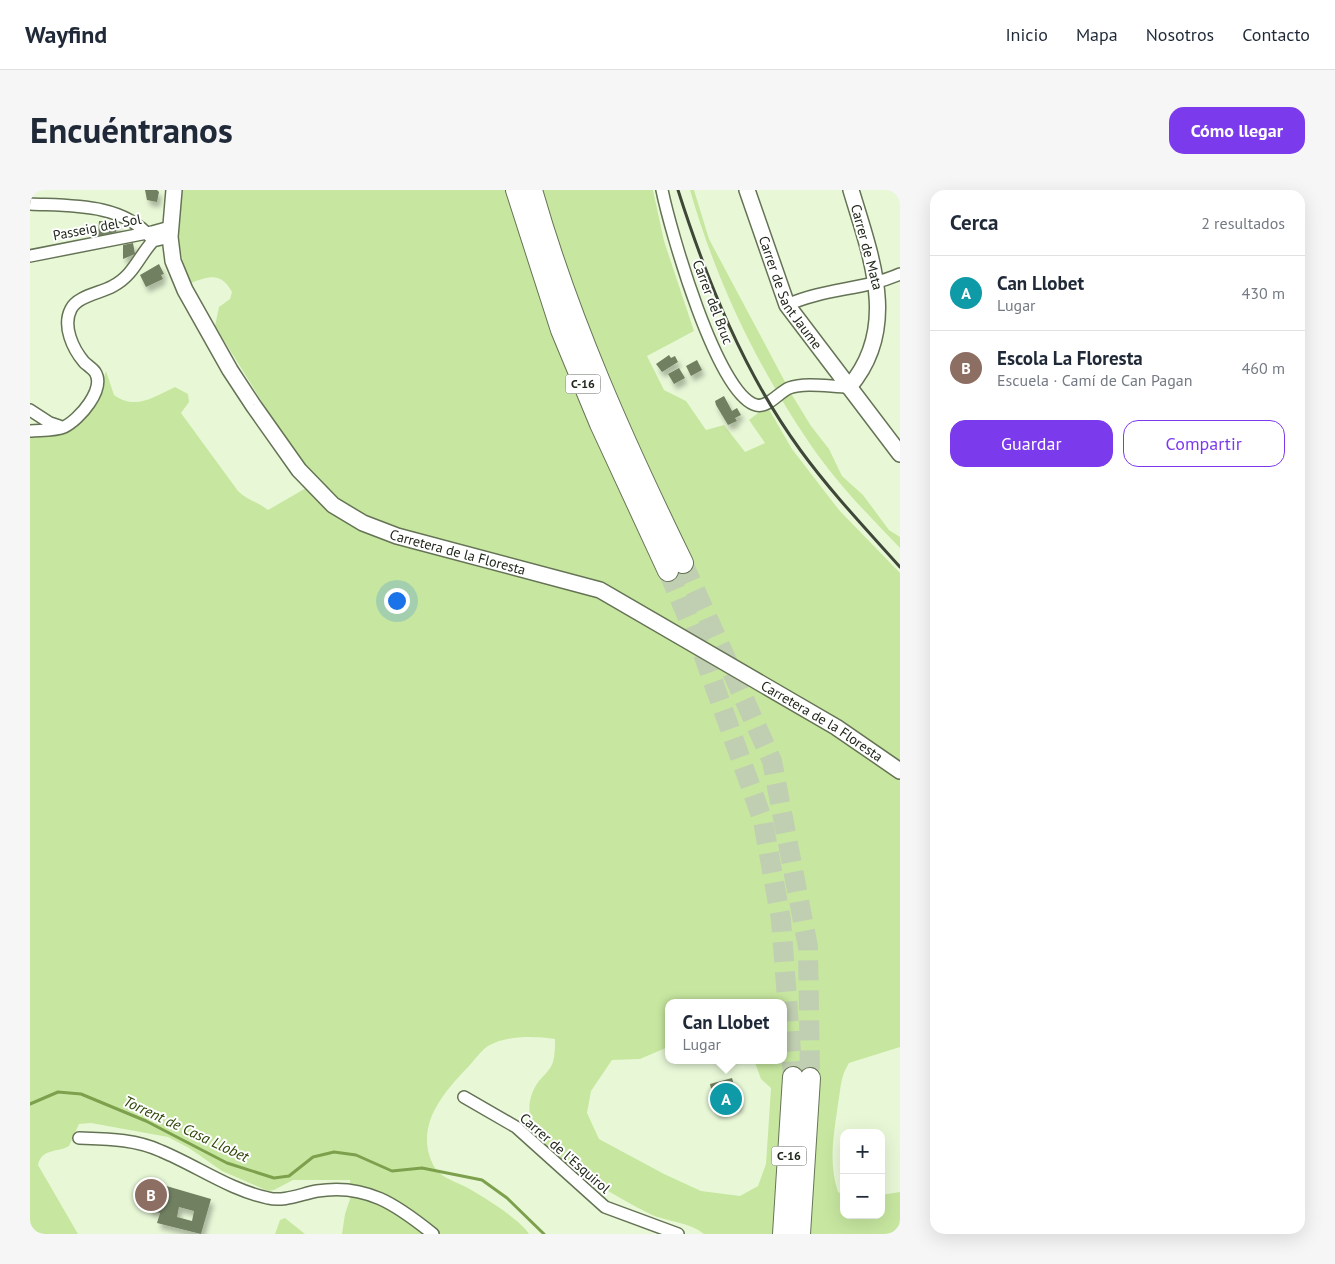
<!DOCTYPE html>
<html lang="es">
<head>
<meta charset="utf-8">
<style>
	:root { --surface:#fff; --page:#f6f6f7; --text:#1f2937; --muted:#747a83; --line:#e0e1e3; --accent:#7c3aed }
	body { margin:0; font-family:"PT Sans",sans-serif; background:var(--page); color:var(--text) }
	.controls { position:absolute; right:15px; bottom:15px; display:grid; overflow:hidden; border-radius:10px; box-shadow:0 5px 20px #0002 }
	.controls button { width:45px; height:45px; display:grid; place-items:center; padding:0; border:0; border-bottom:1px solid var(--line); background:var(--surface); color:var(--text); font:25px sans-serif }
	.you { position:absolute; left:366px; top:410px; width:18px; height:18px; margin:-12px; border:4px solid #fff; border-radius:50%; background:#1a73e8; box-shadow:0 0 0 8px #1a73e833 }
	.badge { display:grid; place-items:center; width:32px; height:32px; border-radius:50%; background:var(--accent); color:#fff; font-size:16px; font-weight:700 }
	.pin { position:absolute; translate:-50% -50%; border:2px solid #fff; box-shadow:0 1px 5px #0006 }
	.popup { position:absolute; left:635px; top:809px; width:122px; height:65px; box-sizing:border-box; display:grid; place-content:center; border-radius:10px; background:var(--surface); filter:drop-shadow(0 1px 4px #0005); font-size:16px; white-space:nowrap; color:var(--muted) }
	.popup b { font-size:19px; color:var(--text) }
	.popup::after { content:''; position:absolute; left:50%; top:100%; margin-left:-10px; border:10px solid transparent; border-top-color:var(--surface) }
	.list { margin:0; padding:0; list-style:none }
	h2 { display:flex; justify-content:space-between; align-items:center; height:65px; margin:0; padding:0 20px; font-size:21px }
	h2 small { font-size:16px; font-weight:400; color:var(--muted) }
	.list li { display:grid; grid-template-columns:32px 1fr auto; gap:15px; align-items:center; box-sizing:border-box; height:75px; padding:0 20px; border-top:1px solid var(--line) }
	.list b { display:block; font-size:19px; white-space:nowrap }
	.list p { margin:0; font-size:16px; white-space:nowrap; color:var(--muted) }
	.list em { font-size:16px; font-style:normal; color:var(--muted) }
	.actions { display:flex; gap:10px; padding:15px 20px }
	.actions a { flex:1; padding:11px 0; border:1px solid var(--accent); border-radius:15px; text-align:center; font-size:18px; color:var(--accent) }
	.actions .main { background:var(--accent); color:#fff }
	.map { position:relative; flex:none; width:870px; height:1044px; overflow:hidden; border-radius:15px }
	header { display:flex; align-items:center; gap:30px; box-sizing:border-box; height:70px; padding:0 25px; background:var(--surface); border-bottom:1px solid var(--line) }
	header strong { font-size:24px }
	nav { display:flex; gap:28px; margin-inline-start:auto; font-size:18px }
	.intro { display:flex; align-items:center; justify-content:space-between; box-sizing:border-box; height:120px; padding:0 30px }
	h1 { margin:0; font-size:35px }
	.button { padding:12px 22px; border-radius:15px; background:var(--accent); color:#fff; font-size:18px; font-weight:700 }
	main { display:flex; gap:30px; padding:0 30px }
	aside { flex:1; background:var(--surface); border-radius:15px; box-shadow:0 5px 20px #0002 }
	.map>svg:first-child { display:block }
</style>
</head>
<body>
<header>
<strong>Wayfind</strong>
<nav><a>Inicio</a><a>Mapa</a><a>Nosotros</a><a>Contacto</a></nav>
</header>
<div class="intro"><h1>Encuéntranos</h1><a class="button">Cómo llegar</a></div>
<main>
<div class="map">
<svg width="870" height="1044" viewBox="0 0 870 1044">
	<defs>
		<filter id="shadow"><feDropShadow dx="3" dy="5.5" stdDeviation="2.5" flood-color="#0004"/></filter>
	</defs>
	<rect width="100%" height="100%" fill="#e8f8d7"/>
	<g fill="#c7e7a0" fill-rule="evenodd">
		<path d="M153,0H623L634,51L664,141L617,166L634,200L656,211L676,240L694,235L715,262L735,253L719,230L737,216L762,259L809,320L870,383V857L819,873C810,887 811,898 808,914C804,944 798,972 808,1002L814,1005V1025H851V1005L870,1002V1044H674C660,1032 637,1032 620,1024C582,1005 546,982 512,956C499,936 493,912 509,891C514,885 521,879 523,872C525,865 525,856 525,849C505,846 477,845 458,856C452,860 445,869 440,875C416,900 386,932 401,970C407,987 422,990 436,997C451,1005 491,1030 499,1044H312L315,1024L321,1006L320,990H263L244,1000L238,1001L192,981L159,958L138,947L61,933L49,934L39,956C27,963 12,958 8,975L48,1044H0V246L37,243L55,229L65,214L76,181L84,205C106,221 125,206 145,197L158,204L159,212L151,223L208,301C217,310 228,312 238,320L283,294L185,136L189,117L200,109L202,102C191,82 179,86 161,93C146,58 146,37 153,0ZM638,813H754V870H724L731,889L741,898L736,974L728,996L710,1006L671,1001L634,984L569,949L557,923L561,901L582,870L610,869L638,857Z"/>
		<path d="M660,0H664L679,49L762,205L781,236L799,259L812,286L833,305L859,340L870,347V358C838,325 806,292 780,254C727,176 686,91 660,0Z"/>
		<polygon points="255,1028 275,1044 245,1044 250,1030"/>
	</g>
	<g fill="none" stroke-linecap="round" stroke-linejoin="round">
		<polyline stroke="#7da04d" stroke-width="3" points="0,914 28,902 51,904 116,931 197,973 244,988 259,986 283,967 304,962 326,965 362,981 392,978 452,990 477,1008 514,1044"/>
	</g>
	<g fill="#728062" fill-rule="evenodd" filter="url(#shadow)">
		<polygon points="115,0 127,0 129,2 127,12 117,10"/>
		<polygon points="69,31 86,31 89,38 86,39 86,42 68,46"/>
		<polygon points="103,53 105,64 93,69 93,55"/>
		<polygon points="129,74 134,84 131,85 133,89 116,97 110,85"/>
		<polygon points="639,165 641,168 645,166 648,172 632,182 626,174"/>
		<polygon points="667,170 672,180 661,186 656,176"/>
		<polygon points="649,178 655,188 644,194 638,184"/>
		<polygon points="694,206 702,221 707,218 711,225 705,228 707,231 698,235 686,215 685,211"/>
		<polygon points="702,888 710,916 686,922 680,894"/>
		<path d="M126,993L181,1009L171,1044L127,1033L130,1023L118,1020L122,1008L128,1010L129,1007L122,1005ZM149,1017L164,1021L162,1031L147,1027Z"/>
	</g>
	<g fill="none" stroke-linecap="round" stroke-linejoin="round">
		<g stroke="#c0ceb1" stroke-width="20" stroke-dasharray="20 10" stroke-linecap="butt">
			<polyline points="653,373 742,571 778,757 780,888"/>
			<polyline points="638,381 672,461 733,631 751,730 763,887"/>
		</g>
		<defs>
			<g id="street">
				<path d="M632,0C640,39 687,205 726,215C738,218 748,203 759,198C776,192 801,197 819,197"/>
				<path d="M0,14C40,16 92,13 120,47"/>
				<polyline points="0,66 122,42 140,37"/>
				<path d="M757,115C795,98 834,100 870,84"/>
				<polyline points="0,220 20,233 29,236"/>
				<path d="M0,241C10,240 25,241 34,237C49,230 76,199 65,182C62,178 57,175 54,172C43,159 32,136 41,119C47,106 71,103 83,96C103,86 109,66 123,51L140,47"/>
				<polyline points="434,907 486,937 575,1017 648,1044"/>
				<path d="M49,948C77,949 105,949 131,961C167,976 200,1000 238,1008C254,1012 271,1004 287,1001C336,993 367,1015 403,1044"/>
			</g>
			<g id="secondary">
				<path id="s1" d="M144,0L140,47L143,71L155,100L200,180L223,215L269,280L303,315L333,333L367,346L570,400L806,537L870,581"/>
				<path id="s2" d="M717,0L757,115L870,264"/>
				<path d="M819,197C870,138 841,67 821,0"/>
			</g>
			<g id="highway">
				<polyline points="486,0 531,140 570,234 638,381"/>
				<path d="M502,0C539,130 594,252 653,373"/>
				<polyline points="753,1044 763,887"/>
				<polyline points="770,1044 780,888"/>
			</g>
		</defs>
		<use href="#street" stroke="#657355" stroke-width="14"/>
		<use href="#secondary" stroke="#657355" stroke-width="18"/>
		<use href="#highway" stroke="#657355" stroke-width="22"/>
		<use href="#street" stroke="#fff" stroke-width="11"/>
		<use href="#secondary" stroke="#fff" stroke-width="15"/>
		<use href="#highway" stroke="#fff" stroke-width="20"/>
		<path stroke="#3f4738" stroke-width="3" d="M648,0C677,91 714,183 771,261C801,302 836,339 870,377"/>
	</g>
	<g text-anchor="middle" stroke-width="4" stroke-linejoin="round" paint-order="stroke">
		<g fill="#fefffe" stroke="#63685f" stroke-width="1">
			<rect x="535.5" y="184.5" width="35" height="19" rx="4"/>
			<rect x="741.5" y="956.5" width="35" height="19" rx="4"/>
		</g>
		<g font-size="12" font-weight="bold" fill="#21271b">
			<text x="553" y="198">C-16</text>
			<text x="759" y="970">C-16</text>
		</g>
		<g font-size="14" fill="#21271b" stroke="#fefffe">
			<text transform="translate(67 37) rotate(-11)" y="5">Passeig del Sol</text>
			<text transform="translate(837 57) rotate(75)" y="5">Carrer de Mata</text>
			<text dy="5" stroke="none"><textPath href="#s2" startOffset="112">Carrer de Sant Jaume</textPath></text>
			<text transform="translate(683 112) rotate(69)" y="5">Carrer del Bruc</text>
			<text dy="5" stroke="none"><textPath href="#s1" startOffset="499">Carretera de la Floresta</textPath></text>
			<text dy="5" stroke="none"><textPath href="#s1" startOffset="904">Carretera de la Floresta</textPath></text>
			<text transform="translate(535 963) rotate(41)" y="5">Carrer de l'Esquirol</text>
		</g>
		<g font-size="15" font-style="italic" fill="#2e4405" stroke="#fefffe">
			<text transform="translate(156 939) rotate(25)" y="5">Torrent de Casa Llobet</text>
		</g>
	</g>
</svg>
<div class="controls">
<button>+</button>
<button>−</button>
</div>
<div class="you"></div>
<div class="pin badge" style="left:696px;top:909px;background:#0f9aa8">A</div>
<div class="popup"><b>Can Llobet</b>Lugar</div>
<div class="pin badge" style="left:121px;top:1005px;background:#8d6e63">B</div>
</div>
<aside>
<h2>Cerca<small>2 resultados</small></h2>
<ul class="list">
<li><span class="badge" style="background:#0f9aa8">A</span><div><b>Can Llobet</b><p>Lugar</p></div><em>430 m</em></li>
<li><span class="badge" style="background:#8d6e63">B</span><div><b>Escola La Floresta</b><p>Escuela · Camí de Can Pagan</p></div><em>460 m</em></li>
</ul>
<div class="actions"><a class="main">Guardar</a><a>Compartir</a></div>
</aside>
</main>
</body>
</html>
